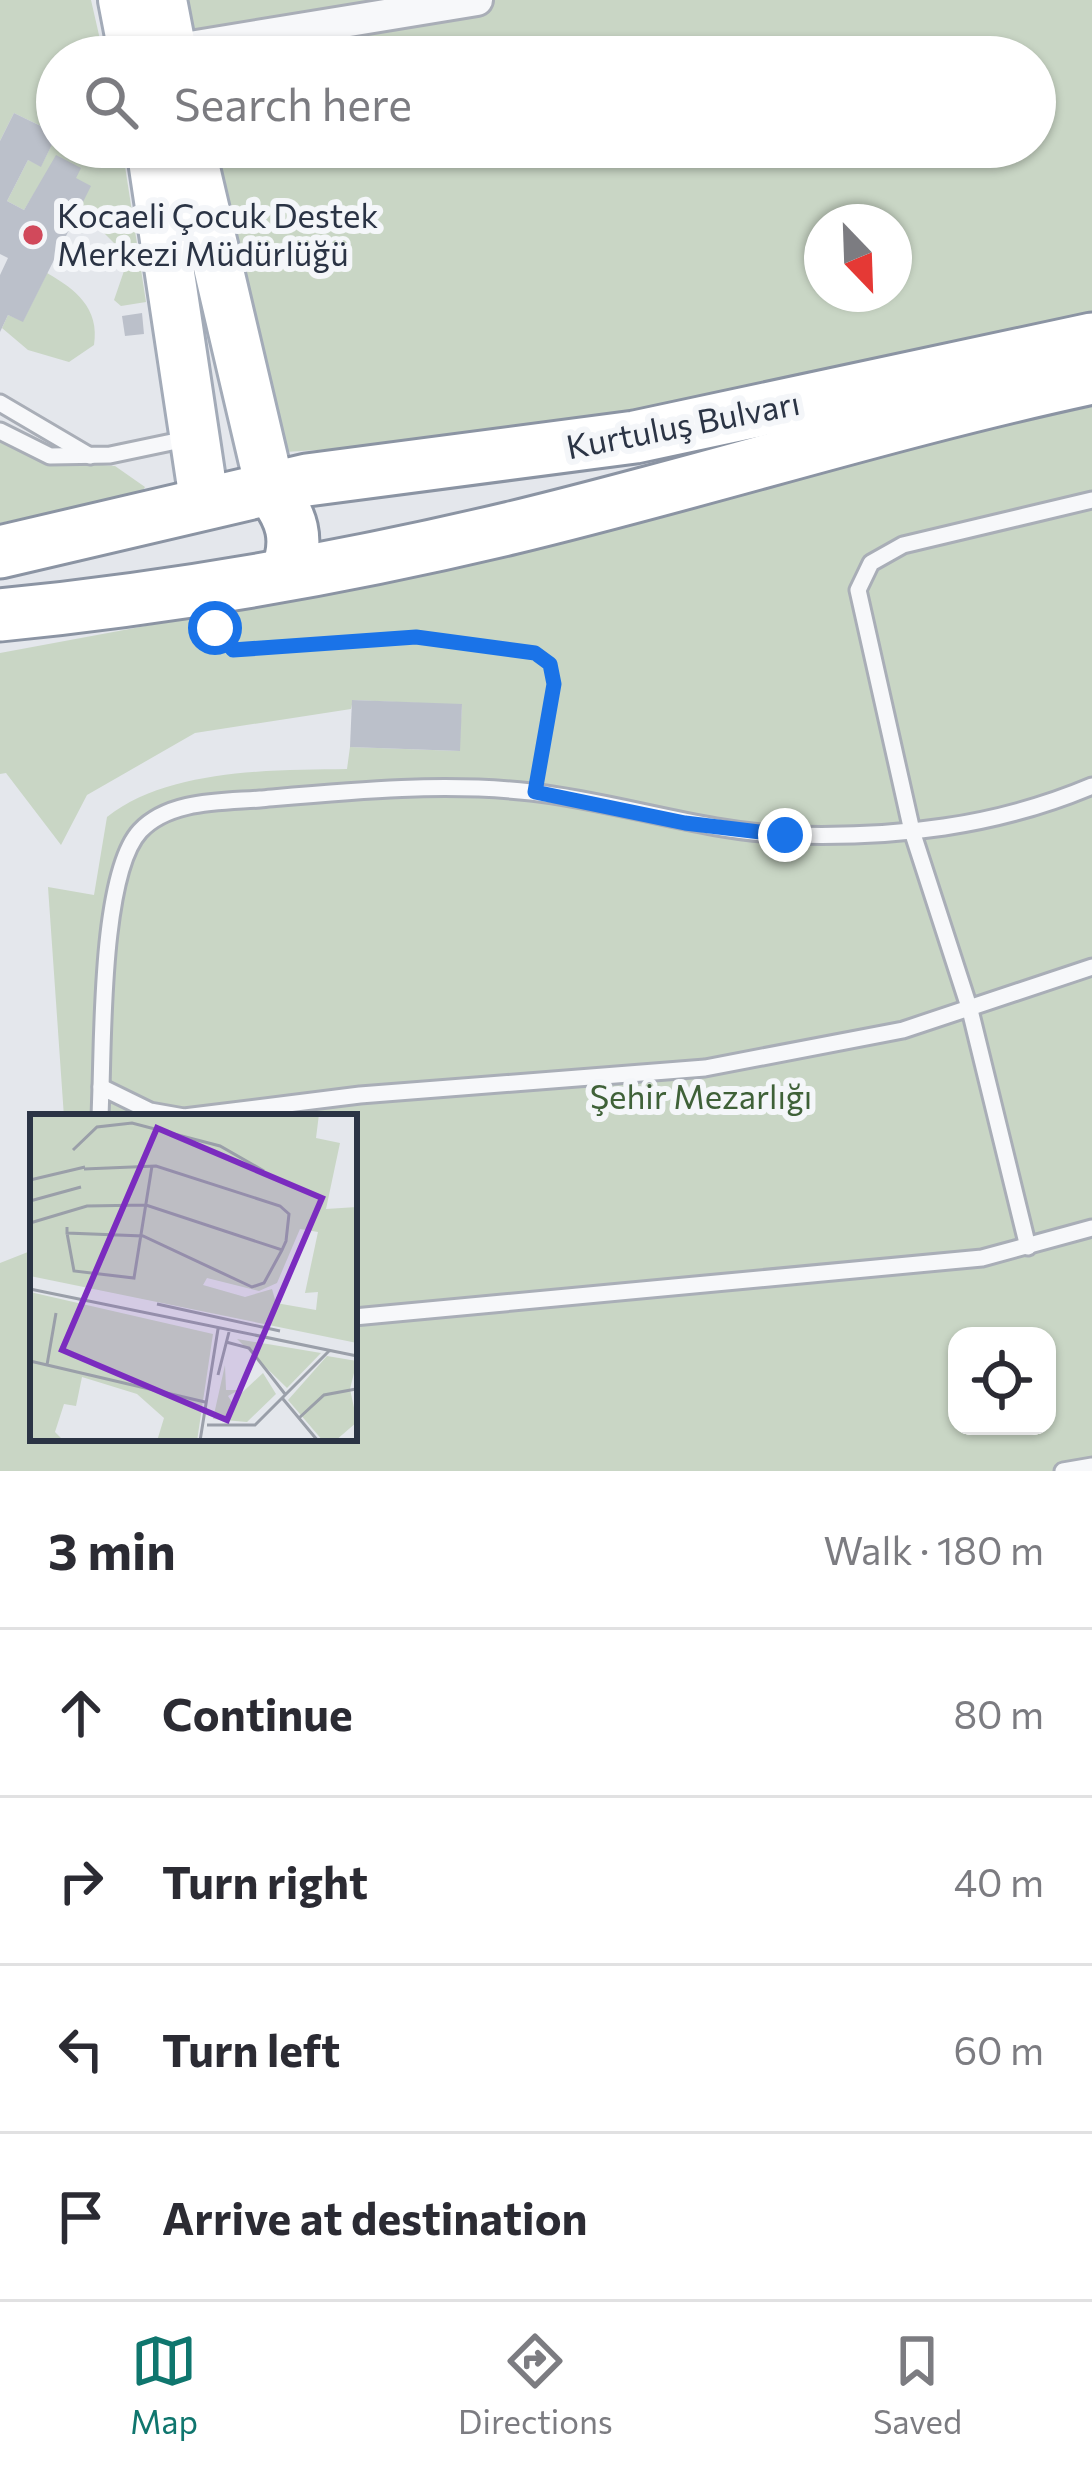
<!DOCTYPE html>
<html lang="en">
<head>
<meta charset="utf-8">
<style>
	:root { --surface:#fff; --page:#f7f7f7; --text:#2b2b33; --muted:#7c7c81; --line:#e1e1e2; --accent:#0f766e }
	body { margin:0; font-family:Commissioner,sans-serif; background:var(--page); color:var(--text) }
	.controls { position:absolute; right:36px; bottom:36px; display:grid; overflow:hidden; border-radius:24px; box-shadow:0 3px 9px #0004 }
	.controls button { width:108px; height:108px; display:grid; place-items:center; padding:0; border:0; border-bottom:3px solid var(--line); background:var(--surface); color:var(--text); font:60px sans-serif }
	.compass { position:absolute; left:804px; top:204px; width:108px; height:108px; border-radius:50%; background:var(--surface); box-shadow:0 3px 9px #0004; rotate:157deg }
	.stop { position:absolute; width:36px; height:36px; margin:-27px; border:9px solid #1a73e8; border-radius:50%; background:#fff }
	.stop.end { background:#1a73e8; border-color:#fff; box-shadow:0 3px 12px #0008 }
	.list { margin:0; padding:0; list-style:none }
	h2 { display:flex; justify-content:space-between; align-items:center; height:156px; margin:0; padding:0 48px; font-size:51px }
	h2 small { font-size:39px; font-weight:400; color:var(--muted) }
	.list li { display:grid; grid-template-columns:78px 1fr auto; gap:36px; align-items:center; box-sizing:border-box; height:168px; padding:0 48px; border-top:3px solid var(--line) }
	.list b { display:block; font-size:45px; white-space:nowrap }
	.list em { font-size:39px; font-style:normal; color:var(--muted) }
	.icon { flex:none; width:66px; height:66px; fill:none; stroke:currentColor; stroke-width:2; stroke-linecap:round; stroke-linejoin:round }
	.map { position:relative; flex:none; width:1092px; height:1471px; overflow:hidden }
	.search { position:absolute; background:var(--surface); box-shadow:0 3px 9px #0004; left:36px; right:36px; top:36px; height:132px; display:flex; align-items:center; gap:30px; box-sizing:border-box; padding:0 42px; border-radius:66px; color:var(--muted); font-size:45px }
	.sheet { height:828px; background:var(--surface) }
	nav { display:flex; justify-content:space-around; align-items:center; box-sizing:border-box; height:168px; border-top:3px solid var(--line); background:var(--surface); font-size:33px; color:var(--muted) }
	nav a { display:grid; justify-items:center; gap:6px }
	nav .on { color:var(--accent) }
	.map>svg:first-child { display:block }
</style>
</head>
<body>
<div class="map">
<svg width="1092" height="1471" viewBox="0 0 1092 1471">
	<rect width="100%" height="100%" fill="#e4e7ec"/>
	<g fill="#c9d6c5" fill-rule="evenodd">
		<polygon points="0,0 91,0 104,57 57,57 57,134 14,113 0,141"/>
		<path d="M183,0H1092V319L708,400L463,441L285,452L213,147H1035V57H195ZM822,222H894V294H822Z"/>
		<polygon points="57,134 57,147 122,147 146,302 121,306 114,300 124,271 119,248 96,225 75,215 48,171 24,210 7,201 28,160 41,166"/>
		<path d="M47,273C75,289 100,308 94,345L69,362L28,350L2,328L8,315L23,321Z"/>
		<path d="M1092,407V1471H0V1263L33,1250V1438H354V1117H64L48,887L94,895L107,817C168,769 271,770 347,769L350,747L459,751L462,705L353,700L351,709L195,733L87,795L61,845L6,773L0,774V653L452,569L939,437ZM957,1336H1047V1426H957Z"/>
		<polygon points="0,441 38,460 115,466 145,487 142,492 0,523"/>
	</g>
	<g fill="#bbc0ca">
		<polygon points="14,113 57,134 41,167 28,160 7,201 24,210 56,155 81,168 76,178 91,186 23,322 8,315 0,332 0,275 8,258 0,254 0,141"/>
		<polygon points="142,313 144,334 125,336 122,316"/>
		<polygon points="352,700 462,704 460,751 350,747"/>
	</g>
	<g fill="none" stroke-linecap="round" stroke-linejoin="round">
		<defs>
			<g id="service">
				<polyline points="0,403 90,456"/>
				<polyline points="0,431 50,456 110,455 191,438"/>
				<path d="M101,1087C103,1029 102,872 140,831C169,800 221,802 260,799C350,791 441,782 531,792C619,802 702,832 791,835C895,838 995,827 1092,786"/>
				<polyline points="100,1117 101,1087 150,1111 184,1117 360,1095 705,1068 903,1030 1092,967"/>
				<polyline points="1028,1247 970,1010 912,831 858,590 871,563 903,545 1092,500"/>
				<polyline points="354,1317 982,1258 1092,1228"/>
				<polyline points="1063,1471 1092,1466"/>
			</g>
			<polyline id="minor" points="172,50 477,0"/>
			<g id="primary">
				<polyline points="123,0 134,57"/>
				<polyline points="162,0 173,57"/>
				<polyline points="151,147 204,500"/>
				<polyline points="190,147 270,488"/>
			</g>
			<g id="trunk">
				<path d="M270,488C292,517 300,539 286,574"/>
				<polyline points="0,552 307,480 635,437 1092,339"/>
				<path d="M0,615C172,598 343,568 511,528C706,481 896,420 1092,378"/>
			</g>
		</defs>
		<use href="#service" stroke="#a9aeb7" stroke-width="21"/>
		<use href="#minor" stroke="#a9aeb7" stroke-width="36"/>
		<use href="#primary" stroke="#a3abb8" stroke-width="54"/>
		<use href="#trunk" stroke="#8b94a3" stroke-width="57"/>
		<polyline stroke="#c2c5cb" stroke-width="4.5" stroke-dasharray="9 9" stroke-linecap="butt" points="214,623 221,641 233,650 416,637 535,653 550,663 554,684 538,773"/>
		<use href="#service" stroke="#f7f8fa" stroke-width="15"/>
		<use href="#minor" stroke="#f7f8fa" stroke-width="30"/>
		<use href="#primary" stroke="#fff" stroke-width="48"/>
		<use href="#trunk" stroke="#fff" stroke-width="51"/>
	</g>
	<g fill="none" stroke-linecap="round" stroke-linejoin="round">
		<polyline stroke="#1a73e8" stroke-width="15" points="215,628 233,650 416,637 535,653 550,664 554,684 535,792 685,823 785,835"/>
	</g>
	<circle fill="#d1495b" stroke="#f4f6f9" stroke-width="4.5" cx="33" cy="235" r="12"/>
	<g text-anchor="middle" stroke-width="12" stroke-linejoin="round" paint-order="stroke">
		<g font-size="33" fill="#2b3445" stroke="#f4f6f9" text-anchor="start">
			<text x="57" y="228">Kocaeli Çocuk Destek<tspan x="57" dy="38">Merkezi Müdürlüğü</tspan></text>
		</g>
		<g font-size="33" fill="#2b3445" stroke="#f4f6f9">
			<text transform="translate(683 425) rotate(-11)" y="12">Kurtuluş Bulvarı</text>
		</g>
		<g font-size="33" fill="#3f6138" stroke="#f4f6f9">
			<text x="701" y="1109">Şehir Mezarlığı</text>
		</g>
	</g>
	<g transform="translate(30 1114)">
		<rect width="327" height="327" fill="#e4e7ec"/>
		<path d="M0,0H289L286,24L310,29L296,95L327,93V229L0,162ZM270,115L288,118L275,179L288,178L286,196L246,189L242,175L215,183L173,171L177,164L229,177L247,169ZM0,178L183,220L167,327H127L134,304L107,280L52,263L46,292L34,290L25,318L34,327H0ZM207,225L291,239L257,274ZM297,242L327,247L320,275L327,308L305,327H293L258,286ZM195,251L196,276H209L198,282L202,288L233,259L246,280L217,308L183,305Z" fill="#c9d6c5" fill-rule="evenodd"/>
		<path fill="none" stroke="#9a9fa9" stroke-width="3" d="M43,36L67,13L102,9L190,32L234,57M0,66L55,53M0,87L51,73M0,109L57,92L116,91L252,136L256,127L259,100L250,92L126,52L54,55M37,113V119L113,122L222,173L234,169L252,136M37,119L44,157L104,164L122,52M0,175L327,242M127,190L250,217M196,228L219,234L255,280M0,247L175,288M17,251L26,199M188,261L199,218M253,285L288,327M269,304L294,281L326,275M177,311H225L300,236M170,327L188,215"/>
		<path fill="#7b2cbf" fill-opacity="0.15" stroke="#7b2cbf" stroke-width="6" d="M127,14L292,84L197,306L32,236Z"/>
		<rect width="327" height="327" fill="none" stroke="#2b3445" stroke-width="6"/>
	</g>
</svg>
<div class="controls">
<button><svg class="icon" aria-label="locate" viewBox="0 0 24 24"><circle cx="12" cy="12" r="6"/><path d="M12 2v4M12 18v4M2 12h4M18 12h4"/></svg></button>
</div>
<svg class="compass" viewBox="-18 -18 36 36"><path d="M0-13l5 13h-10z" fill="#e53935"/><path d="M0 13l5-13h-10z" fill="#7c7c81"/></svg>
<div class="stop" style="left:215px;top:628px"></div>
<div class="stop end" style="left:785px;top:835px"></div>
<div class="search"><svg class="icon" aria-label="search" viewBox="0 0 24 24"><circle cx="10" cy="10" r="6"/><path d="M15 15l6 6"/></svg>Search here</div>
</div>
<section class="sheet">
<h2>3 min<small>Walk · 180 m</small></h2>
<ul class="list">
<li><svg class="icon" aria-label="ahead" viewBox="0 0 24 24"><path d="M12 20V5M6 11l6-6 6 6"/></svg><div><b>Continue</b></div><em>80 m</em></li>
<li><svg class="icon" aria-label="right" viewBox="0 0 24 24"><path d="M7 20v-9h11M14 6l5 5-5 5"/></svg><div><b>Turn right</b></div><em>40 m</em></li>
<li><svg class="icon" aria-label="left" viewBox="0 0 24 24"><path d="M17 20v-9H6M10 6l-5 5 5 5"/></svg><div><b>Turn left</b></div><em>60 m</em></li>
<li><svg class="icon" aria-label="arrive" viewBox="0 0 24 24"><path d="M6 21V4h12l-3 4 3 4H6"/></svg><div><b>Arrive at destination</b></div></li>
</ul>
</section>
<nav>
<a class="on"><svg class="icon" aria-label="map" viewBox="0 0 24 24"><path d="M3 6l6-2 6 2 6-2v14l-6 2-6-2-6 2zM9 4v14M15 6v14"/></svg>Map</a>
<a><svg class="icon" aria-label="directions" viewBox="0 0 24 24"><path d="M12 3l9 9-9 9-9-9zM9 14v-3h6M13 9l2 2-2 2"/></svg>Directions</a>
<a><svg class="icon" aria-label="saved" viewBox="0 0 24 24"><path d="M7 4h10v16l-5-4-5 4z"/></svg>Saved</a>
</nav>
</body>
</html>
